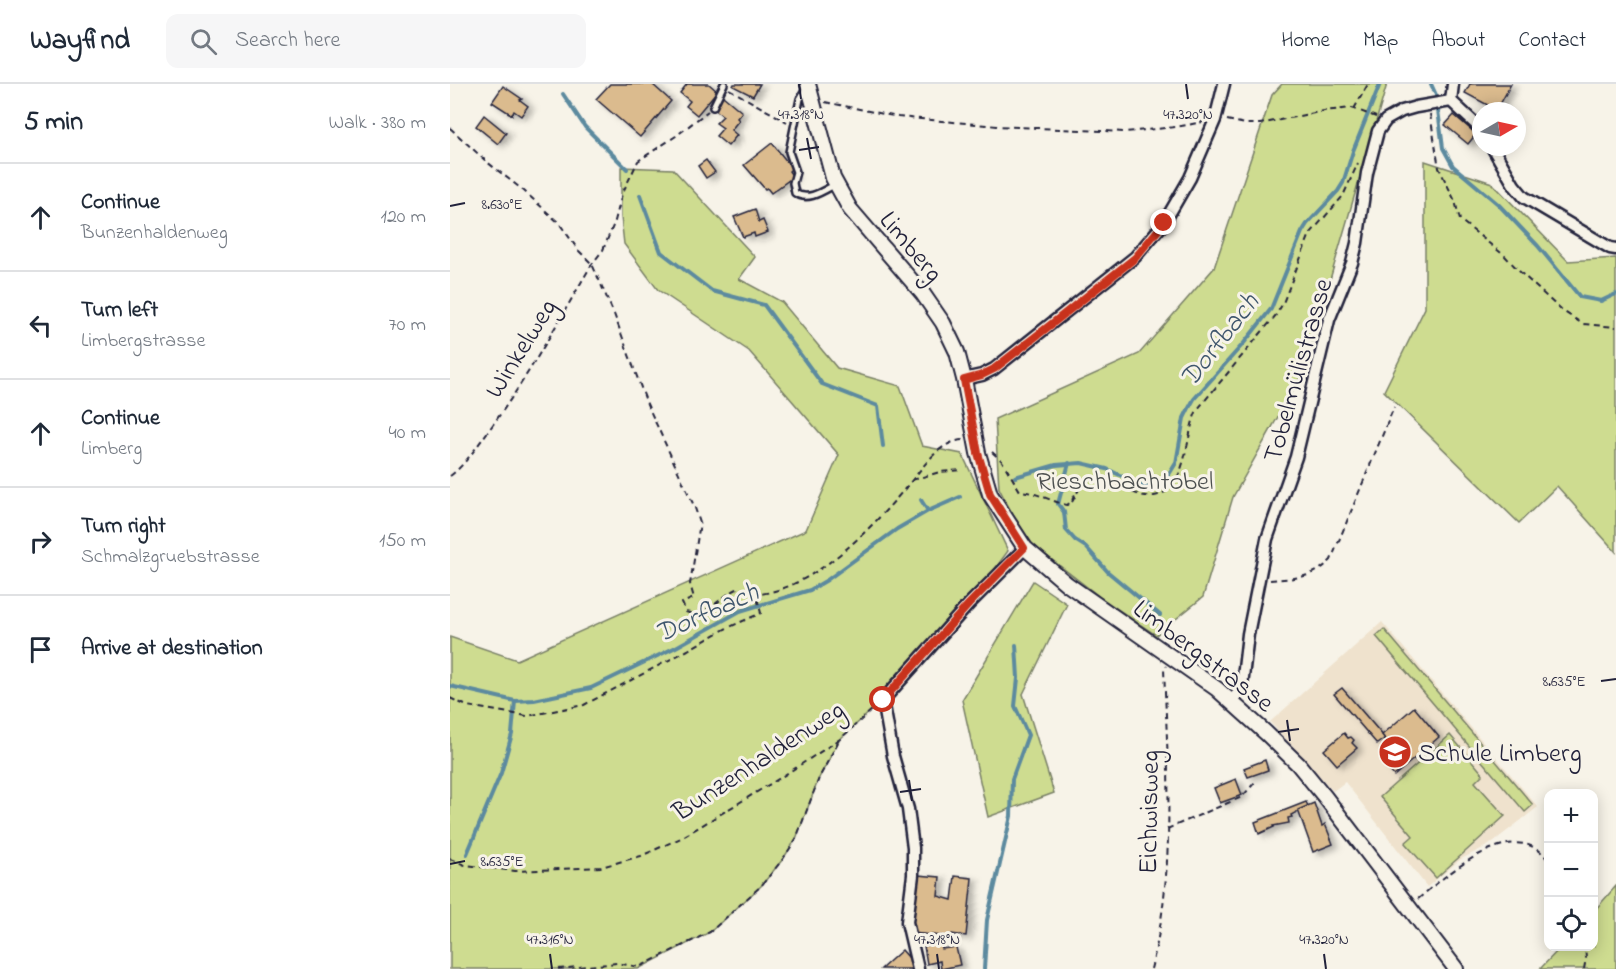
<!DOCTYPE html>
<html lang="en">
<head>
<meta charset="utf-8">
<style>
	:root { --surface:#fff; --page:#f6f6f7; --text:#1f2937; --muted:#747a83; --line:#e0e1e3 }
	body { margin:0; font-family:"Indie Flower",sans-serif; background:var(--page); color:var(--text) }
	.controls { position:absolute; right:18px; bottom:18px; display:grid; overflow:hidden; border-radius:12px; box-shadow:0 3px 15px #0003 }
	.controls button { width:54px; height:54px; display:grid; place-items:center; padding:0; border:0; border-bottom:2px solid var(--line); background:var(--surface); color:var(--text); font:30px sans-serif }
	.compass { position:absolute; left:1022px; top:18px; width:54px; height:54px; border-radius:50%; background:var(--surface); box-shadow:0 3px 15px #0003; rotate:81deg }
	.stop { position:absolute; width:18px; height:18px; margin:-14px; border:4px solid #c8321e; border-radius:50%; background:#fff }
	.stop.end { background:#c8321e; border-color:#fff; box-shadow:0 2px 6px #0008 }
	.list { margin:0; padding:0; list-style:none }
	h2 { display:flex; justify-content:space-between; align-items:center; height:78px; margin:0; padding:0 24px; font-size:26px }
	h2 small { font-size:20px; font-weight:400; color:var(--muted) }
	.list li { display:grid; grid-template-columns:39px 1fr auto; gap:18px; align-items:center; box-sizing:border-box; height:108px; padding:0 24px; border-top:2px solid var(--line) }
	.list b { display:block; font-size:22px; white-space:nowrap }
	.list p { margin:0; font-size:20px; white-space:nowrap; color:var(--muted) }
	.list em { font-size:20px; font-style:normal; color:var(--muted) }
	.icon { flex:none; width:33px; height:33px; fill:none; stroke:currentColor; stroke-width:2; stroke-linecap:round; stroke-linejoin:round }
	.map { position:relative; flex:none; width:1166px; height:885px; overflow:hidden }
	header { display:flex; align-items:center; gap:36px; box-sizing:border-box; height:84px; padding:0 30px; background:var(--surface); border-bottom:2px solid var(--line) }
	header strong { font-size:28px }
	nav { display:flex; gap:33px; margin-inline-start:auto; font-size:21px }
	.search { width:420px; height:54px; background:var(--page); display:flex; align-items:center; gap:15px; box-sizing:border-box; padding:0 21px; border-radius:12px; color:var(--muted); font-size:22px }
	main { display:flex }
	aside { flex:1; background:var(--surface) }
	.map>svg:first-child { display:block }
</style>
</head>
<body>
<header>
<strong>Wayfind</strong>
<div class="search"><svg class="icon" aria-label="search" viewBox="0 0 24 24"><circle cx="10" cy="10" r="6"/><path d="M15 15l6 6"/></svg>Search here</div>
<nav><a>Home</a><a>Map</a><a>About</a><a>Contact</a></nav>
</header>
<main>
<aside>
<h2>5 min<small>Walk · 380 m</small></h2>
<ul class="list">
<li><svg class="icon" aria-label="ahead" viewBox="0 0 24 24"><path d="M12 20V5M6 11l6-6 6 6"/></svg><div><b>Continue</b><p>Bunzenhaldenweg</p></div><em>120 m</em></li>
<li><svg class="icon" aria-label="left" viewBox="0 0 24 24"><path d="M17 20v-9H6M10 6l-5 5 5 5"/></svg><div><b>Turn left</b><p>Limbergstrasse</p></div><em>70 m</em></li>
<li><svg class="icon" aria-label="ahead" viewBox="0 0 24 24"><path d="M12 20V5M6 11l6-6 6 6"/></svg><div><b>Continue</b><p>Limberg</p></div><em>40 m</em></li>
<li><svg class="icon" aria-label="right" viewBox="0 0 24 24"><path d="M7 20v-9h11M14 6l5 5-5 5"/></svg><div><b>Turn right</b><p>Schmalzgruebstrasse</p></div><em>150 m</em></li>
<li><svg class="icon" aria-label="arrive" viewBox="0 0 24 24"><path d="M6 21V4h12l-3 4 3 4H6"/></svg><div><b>Arrive at destination</b></div></li>
</ul>
</aside>
<div class="map">
<svg width="1166" height="885" viewBox="0 0 1166 885">
	<defs>
		<filter id="shadow"><feDropShadow dx="5.5" dy="3" stdDeviation="3" flood-color="#0004"/></filter>
	</defs>
	<rect width="100%" height="100%" fill="#f7f3e8"/>
	<filter id="ink" filterUnits="userSpaceOnUse"><feTurbulence type="fractalNoise" baseFrequency=".0167" numOctaves="2"/><feDisplacementMap in="SourceGraphic" scale="12" xChannelSelector="R" yChannelSelector="G"/><feConvolveMatrix kernelMatrix="1 2 1 2 8 2 1 2 1" color-interpolation-filters="sRGB"/></filter>
	<g filter="url(#ink)">
		<polygon fill="#efe2cd" points="932,538 1088,723 1039,761 1011,775 977,803 895,698 883,707 820,638"/>
		<g fill="#cedc90" stroke="#787f66" stroke-width="1.5">
			<polygon points="832,0 937,0 853,288 783,413 753,513 706,551 650,513 583,461 567,439 549,404 545,335 689,270 764,184 822,11"/>
			<polygon points="975,77 1042,99 1118,177 1166,174 1166,468 1107,402 1069,439 934,307 975,224"/>
			<polygon points="171,83 223,85 305,173 289,195 332,218 387,284 450,302 472,362 512,370 558,467 519,520 433,616 390,655 369,694 346,755 333,775 311,802 260,848 188,885 0,885 0,553 67,576 356,446 389,371 299,267 208,206 174,160 171,133"/>
			<polygon points="583,497 617,520 573,610 604,709 538,733 512,616"/>
			<polygon points="934,545 1083,721 1075,728 926,552"/>
			<polygon points="1000,651 1033,690 1025,698 1055,732 986,794 955,759 963,752 930,713"/>
			<polygon points="1166,802 1166,885 1090,885 1111,863 1144,862 1144,827"/>
		</g>
		<g fill="none" stroke-linecap="round" stroke-linejoin="round">
			<g stroke="#5c8a9f" stroke-width="4">
				<polyline points="981,0 986,11 993,64 1003,82 1048,120 1088,162 1130,213 1151,217 1166,210"/>
				<polyline points="113,10 135,43 177,85"/>
				<polyline points="190,111 211,168 262,207 314,221 372,300 428,322 433,362"/>
				<polyline points="619,379 608,420 614,428 616,446 625,456 636,463 658,488 710,531"/>
				<polyline points="565,393 606,381 631,379 657,385 695,403 707,402 715,397 726,379 734,334 739,324 744,315 794,259 821,225 852,148 857,140 888,107 893,99 903,67 930,0"/>
				<polyline points="471,416 478,427"/>
				<polyline points="0,602 65,617 84,616 141,604 226,563 290,527 360,506 377,496 447,445 478,427 510,413"/>
				<polyline points="17,770 51,689 62,650 65,617"/>
				<polyline points="534,885 537,836 561,732 562,695 578,651 565,622 568,594 566,561"/>
			</g>
		</g>
		<g fill="#dbbb8e" stroke="#22223b" stroke-width="1.5" filter="url(#shadow)">
			<polygon points="160,0 202,0 221,17 190,53 146,15"/>
			<polygon points="237,0 259,0 267,7 247,31 236,22 240,17 230,9"/>
			<polygon points="284,0 310,0 303,12 283,2"/>
			<polygon points="1020,0 1061,0 1047,26 1015,9"/>
			<polygon points="53,2 72,15 70,16 78,22 71,32 64,27 62,31 42,18"/>
			<polygon points="273,12 292,28 287,34 289,36 281,46 287,51 278,62 266,52 273,44 266,39 273,32 263,24"/>
			<polygon points="34,31 56,49 48,60 26,42"/>
			<polygon points="1004,31 1026,50 1018,60 995,41"/>
			<polygon points="322,59 342,84 339,87 343,93 321,109 317,104 315,105 294,81"/>
			<polygon points="256,76 265,88 256,94 248,82"/>
			<polygon points="305,125 309,138 313,136 318,148 305,153 304,149 293,153 284,133"/>
			<polygon points="892,604 935,654 927,660 884,610"/>
			<polygon points="964,623 989,653 944,692 933,678 945,668 932,651"/>
			<polygon points="894,649 898,654 901,653 904,656 902,659 907,664 887,681 874,666"/>
			<polygon points="815,676 818,686 798,693 794,684"/>
			<polygon points="786,695 792,711 770,719 764,704"/>
			<polygon points="856,718 858,722 841,731 842,733 838,734 839,739 823,742 824,743 809,750 805,738"/>
			<polygon points="864,719 872,742 875,740 883,760 863,768 848,726"/>
			<polygon points="468,791 490,793 488,812 502,816 505,792 522,794 516,852 502,850 502,853 462,849"/>
			<polygon points="491,859 492,865 506,863 510,881 491,885 490,877 477,880 474,862"/>
			<polygon points="452,866 465,881 460,885 431,885"/>
		</g>
		<g fill="none" stroke-linecap="round" stroke-linejoin="round">
			<defs>
				<g id="service">
					<path d="M356,5L350,15L339,68L346,88L343,99L345,109C358,118 373,107 386,100"/>
					<polyline points="263,23 274,0"/>
				</g>
				<g id="minor">
					<polyline points="1001,17 1003,0"/>
					<polyline points="1042,63 1064,101 1074,113 1160,164 1166,165"/>
					<polyline points="514,295 532,291 544,285 685,173 714,139 740,94 765,36 774,0"/>
					<polyline points="782,618 792,602 798,550 817,455 846,373 879,236 902,179 907,159 917,89 928,47 936,36 952,27 966,23 1001,17 1031,45"/>
					<polyline points="468,885 457,838 463,791 463,764 458,725 443,672 433,616 519,520 575,464"/>
				</g>
				<polyline id="tertiary" points="358,0 383,94 400,125 473,210 493,239 507,268 514,295 528,369 540,410 575,464 617,500 767,605 816,649 848,680 875,713 1006,885"/>
			</defs>
			<use href="#service" stroke="#22223b" stroke-width="10"/>
			<use href="#minor" stroke="#22223b" stroke-width="15"/>
			<use href="#tertiary" stroke="#22223b" stroke-width="18"/>
			<g stroke="#22223b" stroke-width="2" stroke-dasharray="6 4.5" stroke-linecap="butt">
				<polyline points="279,5 337,38"/>
				<polyline points="375,18 448,33 548,42 675,48 726,43 753,38"/>
				<polyline points="904,25 918,0"/>
				<polyline points="980,30 989,84 1005,117 1010,136 1055,172 1069,187 1111,226 1133,240 1166,243"/>
				<polyline points="777,36 795,40 810,40 874,27 902,24 926,33"/>
				<path d="M0,44L37,78L74,107L109,139L129,167L142,180L164,230L197,320L245,424L250,439L240,500L244,514L232,519L236,528C255,535 271,512 287,505C295,506 303,510 310,510C366,503 423,443 458,401C472,385 489,357 513,356"/>
				<path d="M542,368L552,377L570,407C590,409 599,417 617,421L621,418L630,401C663,381 675,416 704,412C738,407 735,351 747,326L826,231L833,219L860,150L893,112L908,79"/>
				<path d="M0,392C16,380 27,362 39,346C78,293 109,236 142,180L153,166L165,137L172,110L188,77L226,52L258,27"/>
				<polyline points="462,396 490,388 512,386"/>
				<polyline points="622,418 632,400"/>
				<path d="M820,496C846,494 862,495 881,476L944,323"/>
				<polyline points="0,614 17,622 77,632 134,621 238,566 275,545 311,529 306,510"/>
				<polyline points="717,745 792,713 806,697"/>
				<polyline points="0,775 15,781 65,787 151,783 191,772 231,754 330,694 390,655 424,624"/>
				<path d="M968,815C996,791 1066,730 1098,776"/>
				<polyline points="108,885 167,879 189,883 260,848 311,802 333,775 346,755 369,694 388,658"/>
				<path d="M701,885C726,790 718,683 714,585L716,582"/>
				<polyline points="1134,885 1136,874 1135,862"/>
			</g>
			<use href="#service" stroke="#f7f3e8" stroke-width="5"/>
			<use href="#minor" stroke="#f7f3e8" stroke-width="10"/>
			<use href="#tertiary" stroke="#f7f3e8" stroke-width="14"/>
		</g>
	</g>
	<g fill="none" stroke-linecap="round" stroke-linejoin="round" filter="url(#ink)">
		<polyline stroke="#c8321e" stroke-width="8" points="433,616 519,520 574,464 540,410 528,369 514,296 532,291 544,285 603,239 685,174 714,139"/>
	</g>
	<path fill="none" stroke="#22223b" stroke-width="2" d="M349,0L351,15M736,0L738,15M357,54L361,75M349,66L369,63M0,122L15,119M1151,597L1166,595M837,636L840,657M828,648L849,645M459,696L462,717M450,708L471,705M0,780L15,777M100,870L102,885M487,870L489,885M874,870L876,885"/>
	<defs>
		<symbol id="school-disc" viewBox="-11 -11 22 22"><circle r="9.5" fill="#c8321e" stroke="#f7f3e8"/><path d="M0-5L7-2L0 1L-7-2ZM-4 1L0 2.5L4 1V4Q0 6-4 4Z" fill="#fff"/></symbol>
	</defs>
	<g fill-rule="evenodd">
		<use href="#school-disc" x="926" y="649" width="38" height="38"/>
	</g>
	<g text-anchor="middle" stroke-width="6" stroke-linejoin="round" paint-order="stroke">
		<g font-size="27" fill="#22223b" stroke="#f7f3e8">
			<text transform="translate(462 162) rotate(50)" y="9">Limberg</text>
			<text transform="translate(70 264) rotate(-58)" y="9">Winkelweg</text>
			<text transform="translate(847 286) rotate(-74)" y="9">Tobelmülistrasse</text>
			<text transform="translate(754 571) rotate(37)" y="9">Limbergstrasse</text>
			<text transform="translate(308 676) rotate(-33)" y="9">Bunzenhaldenweg</text>
			<text transform="translate(698 728) rotate(-89)" y="9">Eichwisweg</text>
		</g>
		<g font-size="27" fill="#4d5050" stroke="#f7f3e8">
			<text x="675" y="405">Rieschbachtobel</text>
		</g>
		<g font-size="27" fill="#22223b" stroke="#f7f3e8" text-anchor="start">
			<text x="968" y="677">Schule Limberg</text>
		</g>
		<g font-size="28" font-style="italic" fill="#3f566d" stroke="#f7f3e8">
			<text transform="translate(768 255) rotate(-52)" y="10">Dorfbach</text>
			<text transform="translate(256 527) rotate(-24)" y="10">Dorfbach</text>
		</g>
	</g>
	<g font-size="15" text-anchor="middle" fill="#22223b" stroke="#f7f3e8" stroke-width="6" stroke-linejoin="round" paint-order="stroke">
		<text x="738" y="35">47.320°N</text>
		<text x="351" y="35">47.318°N</text>
		<text x="52" y="125">8.630°E</text>
		<text x="1114" y="602">8.635°E</text>
		<text x="52" y="782">8.635°E</text>
		<text x="100" y="860">47.316°N</text>
		<text x="487" y="860">47.318°N</text>
		<text x="874" y="860">47.320°N</text>
	</g>
</svg>
<div class="controls">
<button>+</button>
<button>−</button>
<button><svg class="icon" aria-label="locate" viewBox="0 0 24 24"><circle cx="12" cy="12" r="6"/><path d="M12 2v4M12 18v4M2 12h4M18 12h4"/></svg></button>
</div>
<svg class="compass" viewBox="-18 -18 36 36"><path d="M0-13l5 13h-10z" fill="#e53935"/><path d="M0 13l5-13h-10z" fill="#747a83"/></svg>
<div class="stop" style="left:433px;top:616px"></div>
<div class="stop end" style="left:714px;top:139px"></div>
</div>
</main>
</body>
</html>
